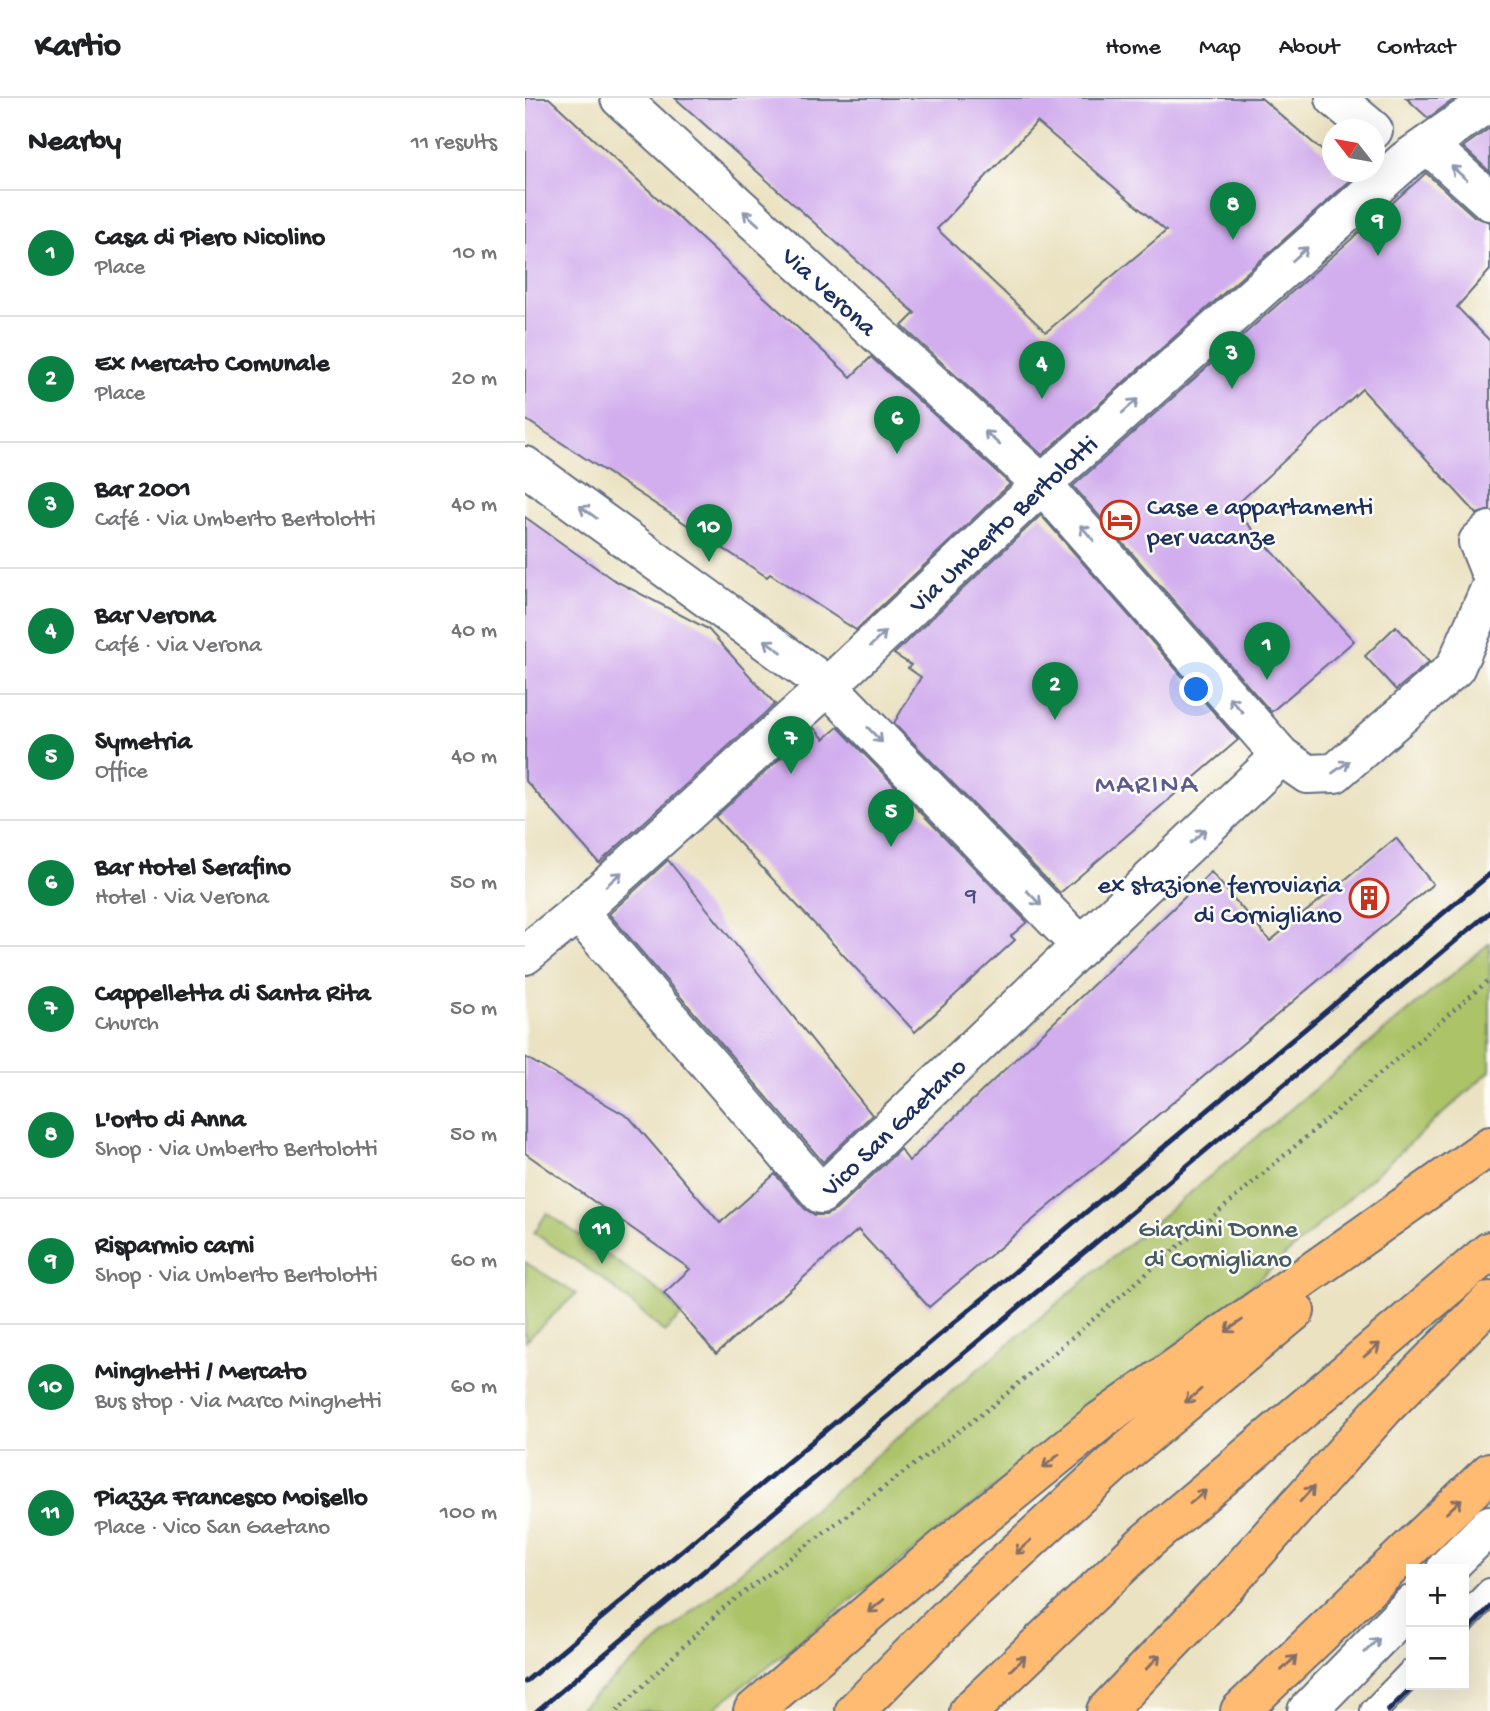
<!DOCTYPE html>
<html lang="en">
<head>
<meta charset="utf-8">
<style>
	:root { --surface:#fff; --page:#f6f6f6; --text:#202124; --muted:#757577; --line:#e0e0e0; --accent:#0b8043 }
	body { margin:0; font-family:"Gochi Hand",sans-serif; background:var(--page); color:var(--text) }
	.controls { position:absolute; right:21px; bottom:21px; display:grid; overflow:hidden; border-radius:0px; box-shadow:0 7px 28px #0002 }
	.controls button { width:63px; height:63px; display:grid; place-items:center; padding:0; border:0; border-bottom:2px solid var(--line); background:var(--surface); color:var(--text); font:35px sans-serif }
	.compass { position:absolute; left:797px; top:21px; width:63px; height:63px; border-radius:50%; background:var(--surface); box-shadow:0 7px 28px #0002; rotate:301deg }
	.you { position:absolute; left:672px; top:592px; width:24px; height:24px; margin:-18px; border:5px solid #fff; border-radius:50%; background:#1a73e8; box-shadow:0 0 0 10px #1a73e833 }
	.badge { display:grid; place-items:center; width:46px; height:46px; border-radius:50%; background:var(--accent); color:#fff; font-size:23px; font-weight:700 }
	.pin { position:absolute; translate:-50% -58px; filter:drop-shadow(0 2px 4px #0008) }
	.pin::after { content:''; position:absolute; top:37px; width:24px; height:21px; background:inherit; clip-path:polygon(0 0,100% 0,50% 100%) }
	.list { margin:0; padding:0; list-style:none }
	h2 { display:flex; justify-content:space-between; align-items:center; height:91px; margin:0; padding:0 28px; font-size:30px }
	h2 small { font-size:23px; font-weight:400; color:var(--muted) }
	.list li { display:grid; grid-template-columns:46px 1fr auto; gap:21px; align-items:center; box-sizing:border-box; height:126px; padding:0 28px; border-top:2px solid var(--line) }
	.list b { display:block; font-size:26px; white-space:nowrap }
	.list p { margin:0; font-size:23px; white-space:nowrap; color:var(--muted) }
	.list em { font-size:23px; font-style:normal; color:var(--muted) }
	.map { position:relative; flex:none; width:965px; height:1613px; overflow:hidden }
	header { display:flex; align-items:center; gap:42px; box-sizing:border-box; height:98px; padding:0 35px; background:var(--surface); border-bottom:2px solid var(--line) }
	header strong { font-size:33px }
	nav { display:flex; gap:38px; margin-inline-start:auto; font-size:24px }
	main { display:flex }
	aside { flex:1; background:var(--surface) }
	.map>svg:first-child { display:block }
</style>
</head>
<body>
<header>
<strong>Kartio</strong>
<nav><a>Home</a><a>Map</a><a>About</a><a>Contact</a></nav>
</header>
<main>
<aside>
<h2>Nearby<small>11 results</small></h2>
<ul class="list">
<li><span class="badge">1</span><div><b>Casa di Piero Nicolino</b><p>Place</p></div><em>10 m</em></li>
<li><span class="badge">2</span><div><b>Ex Mercato Comunale</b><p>Place</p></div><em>20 m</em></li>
<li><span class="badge">3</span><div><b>Bar 2001</b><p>Café · Via Umberto Bertolotti</p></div><em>40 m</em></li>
<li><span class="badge">4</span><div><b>Bar Verona</b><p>Café · Via Verona</p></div><em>40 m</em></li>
<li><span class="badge">5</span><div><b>Symetria</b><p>Office</p></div><em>40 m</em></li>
<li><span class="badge">6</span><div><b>Bar Hotel Serafino</b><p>Hotel · Via Verona</p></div><em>50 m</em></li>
<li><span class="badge">7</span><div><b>Cappelletta di Santa Rita</b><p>Church</p></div><em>50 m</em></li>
<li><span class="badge">8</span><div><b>L'orto di Anna</b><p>Shop · Via Umberto Bertolotti</p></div><em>50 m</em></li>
<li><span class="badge">9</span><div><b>Risparmio carni</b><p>Shop · Via Umberto Bertolotti</p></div><em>60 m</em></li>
<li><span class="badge">10</span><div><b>Minghetti / Mercato</b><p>Bus stop · Via Marco Minghetti</p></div><em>60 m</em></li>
<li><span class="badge">11</span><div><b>Piazza Francesco Moisello</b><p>Place · Vico San Gaetano</p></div><em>100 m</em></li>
</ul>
</aside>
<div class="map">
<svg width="965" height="1613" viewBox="0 0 965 1613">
	<rect width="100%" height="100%" fill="#fdfcf7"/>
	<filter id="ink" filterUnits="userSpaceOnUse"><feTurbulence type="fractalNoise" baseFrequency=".0143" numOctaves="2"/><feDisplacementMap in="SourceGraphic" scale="14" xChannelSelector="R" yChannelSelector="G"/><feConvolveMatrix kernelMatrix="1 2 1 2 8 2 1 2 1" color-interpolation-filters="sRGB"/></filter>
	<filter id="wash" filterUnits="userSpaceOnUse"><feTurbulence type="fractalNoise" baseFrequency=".00686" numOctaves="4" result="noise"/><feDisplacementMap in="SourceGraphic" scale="28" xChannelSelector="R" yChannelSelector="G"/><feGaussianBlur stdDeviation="1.57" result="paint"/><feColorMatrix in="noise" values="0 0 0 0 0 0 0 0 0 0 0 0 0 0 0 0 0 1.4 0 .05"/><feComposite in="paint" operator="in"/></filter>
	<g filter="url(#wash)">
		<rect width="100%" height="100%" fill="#ebe2c2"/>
		<g fill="#acc368" stroke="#647963" stroke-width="2">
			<polygon points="965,845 965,973 733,1182 186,1613 51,1613 421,1298"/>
			<polygon points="22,1115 138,1196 157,1217 139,1234 78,1181 9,1135"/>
			<polygon points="0,1164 51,1196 0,1243"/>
		</g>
		<g id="blocks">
			<g fill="#d2aeee" fill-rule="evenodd">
				<polygon points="0,0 24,0 326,279 346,259 485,386 331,532 245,476 242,479 0,321"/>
				<path d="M150,0H736L808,62V74H821L828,80L517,357L377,228L390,215ZM512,24L641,133L521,234L412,131Z"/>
				<polygon points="881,0 931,0 903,20"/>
				<polygon points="965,30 965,74 938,49"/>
				<polygon points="901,75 950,119 965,124 965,172 932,209 965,243 965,412 952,416 837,291 708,410 829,543 746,614 548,388"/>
				<polygon points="516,417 713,642 535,795 369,625 396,579 383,570 386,567 369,556"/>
				<polygon points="0,419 87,481 183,531 250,606 74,765 0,682"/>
				<polygon points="871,528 904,564 871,592 840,558"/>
				<polygon points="313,629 502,824 486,838 490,842 390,934 190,719 289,630 299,641"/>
				<polygon points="871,740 908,786 404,1209 333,1132 191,1256 139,1195 165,1171 0,1055 0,959 105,1020 195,1125 250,1076 280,1111 290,1117 301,1117 311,1112 375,1051 384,1063 686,774 745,843"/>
				<polygon points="143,762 347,1017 298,1064 84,816"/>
			</g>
		</g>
	</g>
	<g filter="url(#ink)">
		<use href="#blocks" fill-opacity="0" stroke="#646e81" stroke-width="2"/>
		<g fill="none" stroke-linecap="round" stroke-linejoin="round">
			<defs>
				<g id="service">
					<polyline points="939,1521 965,1494"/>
					<polyline points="849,1613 886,1575"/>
				</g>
				<g id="pedestrian">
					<path id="s1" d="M53,814L296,1096L556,848"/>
				</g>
				<g id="minor">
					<path id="s2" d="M95,0L517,386L756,658L782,676L810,675L930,570L965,491"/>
					<polyline points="810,0 848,32"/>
					<polyline points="903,47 965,103"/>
					<polyline points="0,368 303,588 556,848 756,658"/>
					<polyline points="965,433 953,444 965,474"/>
				</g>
				<g id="tertiary">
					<path id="s3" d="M0,857L53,814L303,588L517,386L881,62L965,3"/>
					<polyline points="921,1471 965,1427"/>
					<polyline points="782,1613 886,1507"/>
				</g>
				<g id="trunk">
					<polyline points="228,1613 424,1446 574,1324 965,1048"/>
					<polyline points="330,1613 448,1494 600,1355 770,1213"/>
					<polyline points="444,1613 622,1443 965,1153"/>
					<polyline points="581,1613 706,1482 859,1310 965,1203"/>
					<polyline points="715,1613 965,1374"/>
				</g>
			</defs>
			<use href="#service" stroke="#646e81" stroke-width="30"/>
			<use href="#pedestrian" stroke="#646e81" stroke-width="42"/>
			<use href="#minor" stroke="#646e81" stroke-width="42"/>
			<use href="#tertiary" stroke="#646e81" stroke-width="42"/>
			<use href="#trunk" stroke="#646e81" stroke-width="42"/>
			<polyline stroke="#646e81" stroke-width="4.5" stroke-dasharray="2 5" stroke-linecap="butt" points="92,1613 197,1511 466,1309 965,881"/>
			<use href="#service" stroke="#fff" stroke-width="26"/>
			<use href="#pedestrian" stroke="#fff" stroke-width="38"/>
			<use href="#minor" stroke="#fff" stroke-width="38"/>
			<use href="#tertiary" stroke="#fff" stroke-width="38"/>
			<use href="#trunk" stroke="#ffbb71" stroke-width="38"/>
			<g stroke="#1b2f5e" stroke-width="5">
				<polyline points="939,1536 965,1509"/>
				<polyline points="0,1584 965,776"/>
				<polyline points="12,1613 965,814"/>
				<polyline points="863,1613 889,1587"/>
			</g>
		</g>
		<defs><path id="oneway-shaft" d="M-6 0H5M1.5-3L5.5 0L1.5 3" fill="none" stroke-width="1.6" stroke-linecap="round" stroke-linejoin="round" transform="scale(1.75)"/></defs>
		<g stroke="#8d97ae">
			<use href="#oneway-shaft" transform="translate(934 75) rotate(-138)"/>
			<use href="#oneway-shaft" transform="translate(226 120) rotate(-138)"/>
			<use href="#oneway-shaft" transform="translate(775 156) rotate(-42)"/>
			<use href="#oneway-shaft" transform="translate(605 308) rotate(-42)"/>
			<use href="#oneway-shaft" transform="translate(467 340) rotate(-138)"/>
			<use href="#oneway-shaft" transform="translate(63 414) rotate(-144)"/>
			<use href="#oneway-shaft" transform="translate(562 435) rotate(-131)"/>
			<use href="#oneway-shaft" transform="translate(353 541) rotate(-43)"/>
			<use href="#oneway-shaft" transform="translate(248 548) rotate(-144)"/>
			<use href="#oneway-shaft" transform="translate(711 607) rotate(-131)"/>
			<use href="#oneway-shaft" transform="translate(350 637) rotate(46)"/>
			<use href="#oneway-shaft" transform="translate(816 669) rotate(-35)"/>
			<use href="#oneway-shaft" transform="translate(673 738) rotate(-43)"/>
			<use href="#oneway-shaft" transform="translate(89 781) rotate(-42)"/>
			<use href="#oneway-shaft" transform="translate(509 800) rotate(46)"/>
			<use href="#oneway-shaft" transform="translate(847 1547) rotate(-46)"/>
		</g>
		<g stroke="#826e67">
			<use href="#oneway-shaft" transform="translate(709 1228) rotate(145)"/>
			<use href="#oneway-shaft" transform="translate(847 1252) rotate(-40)"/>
			<use href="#oneway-shaft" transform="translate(668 1298) rotate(140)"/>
			<use href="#oneway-shaft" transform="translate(526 1363) rotate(141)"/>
			<use href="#oneway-shaft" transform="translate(782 1396) rotate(-48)"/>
			<use href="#oneway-shaft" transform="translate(673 1399) rotate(-40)"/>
			<use href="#oneway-shaft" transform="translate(929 1408) rotate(-43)"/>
			<use href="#oneway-shaft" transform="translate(498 1449) rotate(138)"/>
			<use href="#oneway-shaft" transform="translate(351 1508) rotate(140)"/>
			<use href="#oneway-shaft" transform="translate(628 1564) rotate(-46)"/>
			<use href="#oneway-shaft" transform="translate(493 1565) rotate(-44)"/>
			<use href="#oneway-shaft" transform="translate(764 1565) rotate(-44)"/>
		</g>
	</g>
	<defs>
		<symbol id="hotel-ring" viewBox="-11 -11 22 22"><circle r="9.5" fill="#fdfcf7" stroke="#c8321e" stroke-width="1.5"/><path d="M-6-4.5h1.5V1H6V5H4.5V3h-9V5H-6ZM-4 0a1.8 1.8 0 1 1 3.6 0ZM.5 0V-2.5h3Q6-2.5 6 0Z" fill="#c8321e"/></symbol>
		<symbol id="building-ring" viewBox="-11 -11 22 22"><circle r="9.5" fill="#fdfcf7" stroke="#c8321e" stroke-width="1.5"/><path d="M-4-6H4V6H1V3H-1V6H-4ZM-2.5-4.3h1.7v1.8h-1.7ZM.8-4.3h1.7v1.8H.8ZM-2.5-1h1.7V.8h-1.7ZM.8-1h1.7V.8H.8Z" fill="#c8321e"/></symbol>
	</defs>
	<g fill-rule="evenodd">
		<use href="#hotel-ring" x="573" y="400" width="44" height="44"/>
		<use href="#building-ring" x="822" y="778" width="44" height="44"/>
	</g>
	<g text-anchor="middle" stroke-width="5" stroke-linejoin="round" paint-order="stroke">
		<g font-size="23" fill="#494f82">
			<text x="446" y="803">9</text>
		</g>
		<g font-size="26" fill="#1b2f5e" stroke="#fdfcf7">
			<text dy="9" stroke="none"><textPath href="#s2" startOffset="285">Via Verona</textPath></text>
			<text dy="9" stroke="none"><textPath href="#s3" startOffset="644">Via Umberto Bertolotti</textPath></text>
			<text dy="9" stroke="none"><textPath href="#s1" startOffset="471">Vico San Gaetano</textPath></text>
		</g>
		<g font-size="26" fill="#1b2f5e" stroke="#fdfcf7" text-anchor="start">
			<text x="622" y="416">Case e appartamenti<tspan x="622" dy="30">per vacanze</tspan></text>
			<text x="817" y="794" text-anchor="end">ex stazione ferroviaria<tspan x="817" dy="30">di Cornigliano</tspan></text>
		</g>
		<g font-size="26" fill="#465b61" stroke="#fdfcf7">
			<text x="693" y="1138">Giardini Donne<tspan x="693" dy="30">di Cornigliano</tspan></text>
		</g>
		<g font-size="28" letter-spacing="2" fill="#5b5b90" stroke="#fdfcf7">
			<text x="622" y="694">MARINA</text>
		</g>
	</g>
</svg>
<div class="controls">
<button>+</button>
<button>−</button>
</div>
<svg class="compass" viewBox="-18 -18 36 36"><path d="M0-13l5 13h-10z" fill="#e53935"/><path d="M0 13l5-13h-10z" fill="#757577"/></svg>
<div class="you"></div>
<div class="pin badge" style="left:742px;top:582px">1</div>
<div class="pin badge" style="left:530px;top:622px">2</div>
<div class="pin badge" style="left:707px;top:291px">3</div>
<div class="pin badge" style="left:517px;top:301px">4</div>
<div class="pin badge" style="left:366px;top:749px">5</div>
<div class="pin badge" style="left:372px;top:356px">6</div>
<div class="pin badge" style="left:266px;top:676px">7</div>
<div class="pin badge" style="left:708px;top:142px">8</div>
<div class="pin badge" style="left:853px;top:158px">9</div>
<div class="pin badge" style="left:184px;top:464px">10</div>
<div class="pin badge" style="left:77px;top:1166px">11</div>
</div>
</main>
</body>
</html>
